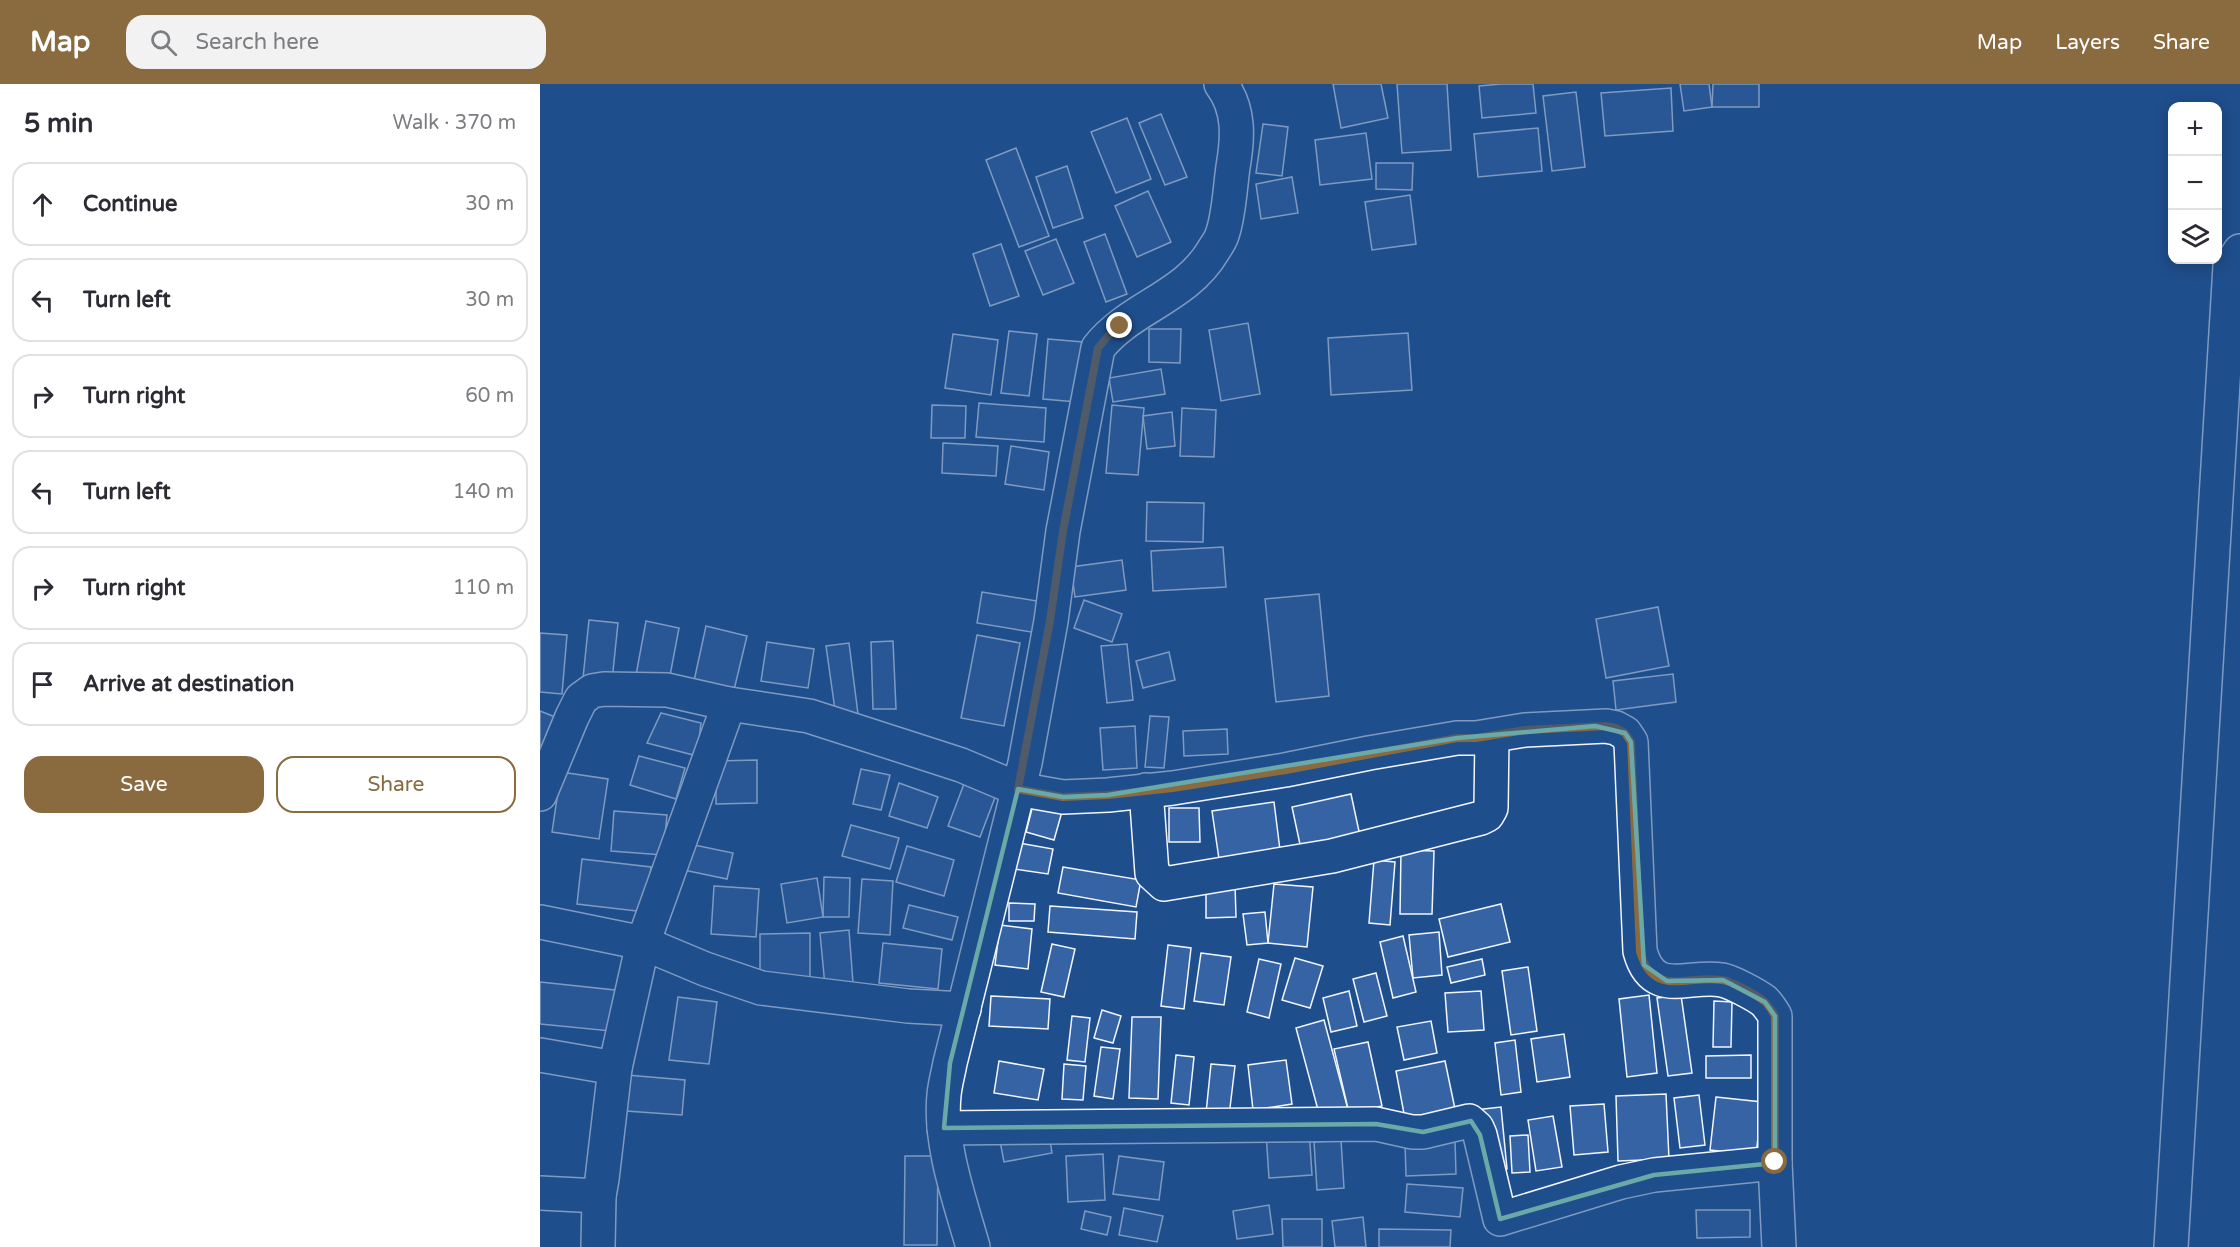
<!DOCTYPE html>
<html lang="en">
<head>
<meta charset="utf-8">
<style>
	:root { --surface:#fff; --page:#f2f2f3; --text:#2b2b33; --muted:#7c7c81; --line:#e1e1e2; --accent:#8a6a3f }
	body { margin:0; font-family:"Varela Round",sans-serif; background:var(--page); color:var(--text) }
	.controls { position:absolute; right:18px; top:18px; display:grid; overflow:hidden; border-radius:12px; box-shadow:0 3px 15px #0003 }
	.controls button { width:54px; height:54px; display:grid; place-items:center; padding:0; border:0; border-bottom:2px solid var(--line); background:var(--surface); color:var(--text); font:30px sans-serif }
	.stop { position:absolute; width:18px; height:18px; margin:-14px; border:4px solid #8a6a3f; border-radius:50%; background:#fff }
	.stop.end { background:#8a6a3f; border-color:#fff; box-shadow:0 2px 6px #0008 }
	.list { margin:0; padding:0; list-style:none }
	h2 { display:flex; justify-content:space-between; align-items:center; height:78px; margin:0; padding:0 24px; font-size:26px }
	h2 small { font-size:20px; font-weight:400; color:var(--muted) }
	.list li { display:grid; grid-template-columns:39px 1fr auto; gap:18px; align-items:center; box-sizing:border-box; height:84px; margin:0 12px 12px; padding:0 12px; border:2px solid var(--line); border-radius:18px }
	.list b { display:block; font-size:22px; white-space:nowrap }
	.list em { font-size:20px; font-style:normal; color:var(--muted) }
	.actions { display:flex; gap:12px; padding:18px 24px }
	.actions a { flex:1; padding:14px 0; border:2px solid var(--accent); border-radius:18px; text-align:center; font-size:21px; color:var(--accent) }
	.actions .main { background:var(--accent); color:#fff }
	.icon { flex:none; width:33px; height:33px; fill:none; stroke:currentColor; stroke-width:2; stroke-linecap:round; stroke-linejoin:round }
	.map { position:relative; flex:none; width:1700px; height:1163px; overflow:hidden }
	header { display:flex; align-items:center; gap:36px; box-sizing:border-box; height:84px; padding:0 30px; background:var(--accent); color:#fff }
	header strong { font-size:28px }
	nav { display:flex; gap:33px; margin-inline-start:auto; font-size:21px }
	.search { width:420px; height:54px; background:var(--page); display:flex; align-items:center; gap:15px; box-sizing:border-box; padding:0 21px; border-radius:18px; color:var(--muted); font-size:22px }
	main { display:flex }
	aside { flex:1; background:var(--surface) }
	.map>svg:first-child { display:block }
</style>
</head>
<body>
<header>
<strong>Map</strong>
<div class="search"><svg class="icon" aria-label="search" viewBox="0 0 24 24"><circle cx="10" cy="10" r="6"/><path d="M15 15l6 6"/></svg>Search here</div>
<nav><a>Map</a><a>Layers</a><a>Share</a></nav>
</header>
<main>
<aside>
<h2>5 min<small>Walk · 370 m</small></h2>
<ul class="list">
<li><svg class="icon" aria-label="ahead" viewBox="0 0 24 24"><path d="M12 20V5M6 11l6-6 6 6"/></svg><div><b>Continue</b></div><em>30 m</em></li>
<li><svg class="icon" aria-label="left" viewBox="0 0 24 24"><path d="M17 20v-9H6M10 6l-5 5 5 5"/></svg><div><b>Turn left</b></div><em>30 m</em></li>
<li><svg class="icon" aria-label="right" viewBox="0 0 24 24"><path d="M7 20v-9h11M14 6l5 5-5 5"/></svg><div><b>Turn right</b></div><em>60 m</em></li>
<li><svg class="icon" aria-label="left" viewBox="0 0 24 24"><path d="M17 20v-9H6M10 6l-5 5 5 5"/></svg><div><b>Turn left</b></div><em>140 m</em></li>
<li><svg class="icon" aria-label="right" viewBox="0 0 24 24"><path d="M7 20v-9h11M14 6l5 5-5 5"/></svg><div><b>Turn right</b></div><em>110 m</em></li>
<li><svg class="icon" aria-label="arrive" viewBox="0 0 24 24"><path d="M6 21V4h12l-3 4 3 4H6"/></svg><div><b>Arrive at destination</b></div></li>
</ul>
<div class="actions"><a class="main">Save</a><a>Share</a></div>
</aside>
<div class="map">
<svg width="1700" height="1163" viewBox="0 0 1700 1163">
	<rect width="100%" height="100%" fill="#1f4e8c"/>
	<g fill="#3563a3" stroke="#f2f6ff" stroke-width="1.5">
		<polygon points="793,0 841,0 848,34 801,44"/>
		<polygon points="857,0 907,0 911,66 862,69"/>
		<polygon points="961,0 993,0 996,29 942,34 939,2"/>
		<polygon points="1140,0 1169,0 1172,23 1144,27"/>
		<polygon points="1173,0 1219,0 1219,23 1172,23"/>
		<polygon points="1131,4 1133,47 1065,52 1061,9"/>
		<polygon points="1036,8 1045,83 1012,87 1003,12"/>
		<polygon points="621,30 647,93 625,101 599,39"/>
		<polygon points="587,34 611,95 576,109 551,48"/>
		<polygon points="723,40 748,43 742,92 716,89"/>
		<polygon points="998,44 1002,87 938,93 934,50"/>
		<polygon points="826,49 832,95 780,101 775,56"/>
		<polygon points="476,64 509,152 479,163 446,76"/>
		<polygon points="836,79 873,79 872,106 836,105"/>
		<polygon points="527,82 543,134 513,144 496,93"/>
		<polygon points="752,93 758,129 721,135 716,100"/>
		<polygon points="608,107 631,158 597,173 575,122"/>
		<polygon points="870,111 876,160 832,166 825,118"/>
		<polygon points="565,150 587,210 566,218 544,158"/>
		<polygon points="516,155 534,199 503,211 485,167"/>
		<polygon points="461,160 479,212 450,222 433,170"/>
		<polygon points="708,239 720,310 681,317 669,246"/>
		<polygon points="609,245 641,245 640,279 609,278"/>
		<polygon points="469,247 497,250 489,312 461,309"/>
		<polygon points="868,249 872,306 791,311 788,254"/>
		<polygon points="413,250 458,256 451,311 405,304"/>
		<polygon points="508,255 543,258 537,318 503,315"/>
		<polygon points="621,285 625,310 573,318 569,294"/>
		<polygon points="439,319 506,324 504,358 436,353"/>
		<polygon points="392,321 426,322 425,354 391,354"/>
		<polygon points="572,321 604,324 598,391 566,389"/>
		<polygon points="642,324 676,326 674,373 640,372"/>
		<polygon points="632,328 635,362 607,365 603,332"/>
		<polygon points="403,359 458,362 456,392 402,389"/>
		<polygon points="471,362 509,368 504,406 465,400"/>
		<polygon points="607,418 664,419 663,458 606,457"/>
		<polygon points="683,463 686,503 613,507 611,467"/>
		<polygon points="582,476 586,506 535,513 531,483"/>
		<polygon points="442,508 503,518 497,549 437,539"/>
		<polygon points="779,510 789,612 736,618 725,515"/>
		<polygon points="544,516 582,530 572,558 534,544"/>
		<polygon points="1118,523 1129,582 1066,594 1056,535"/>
		<polygon points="49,536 78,539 72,597 43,594"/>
		<polygon points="106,537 139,544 129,597 96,591"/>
		<polygon points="166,542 207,552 194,606 154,597"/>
		<polygon points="0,549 27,551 22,610 0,608"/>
		<polygon points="437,551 480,559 464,642 421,634"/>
		<polygon points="353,557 356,625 333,625 331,558"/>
		<polygon points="227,558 274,565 268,604 221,597"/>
		<polygon points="309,559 318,630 296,633 286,562"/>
		<polygon points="587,560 593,616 567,619 561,562"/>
		<polygon points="629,568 635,596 603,604 596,577"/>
		<polygon points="1133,590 1136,618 1076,626 1073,597"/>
		<polygon points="0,627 20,635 0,687"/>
		<polygon points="121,629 161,639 157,672 107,659"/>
		<polygon points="610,632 629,633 624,684 605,683"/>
		<polygon points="595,642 597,684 563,686 560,644"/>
		<polygon points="687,645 688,670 644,672 643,647"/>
		<polygon points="99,672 145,684 136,715 90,701"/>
		<polygon points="217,676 217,719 176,720 176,677"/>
		<polygon points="321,685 350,691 341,726 313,720"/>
		<polygon points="21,688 68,695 59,755 12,748"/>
		<polygon points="427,692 459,703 440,753 408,742"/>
		<polygon points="359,699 398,713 387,744 349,732"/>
		<polygon points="811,710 820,752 761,765 752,723"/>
		<polygon points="494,717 523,724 514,756 486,748"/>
		<polygon points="734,718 740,766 679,775 672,727"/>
		<polygon points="629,724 659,724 660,758 629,758"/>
		<polygon points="74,727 127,731 123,771 71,767"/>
		<polygon points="311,741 359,754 350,785 302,772"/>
		<polygon points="140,758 193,769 187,795 134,784"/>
		<polygon points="479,759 513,765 508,790 474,785"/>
		<polygon points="367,762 414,776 404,812 356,798"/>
		<polygon points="861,766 894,767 892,830 860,830"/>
		<polygon points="42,775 111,783 105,828 37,820"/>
		<polygon points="834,776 855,778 850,841 829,839"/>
		<polygon points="523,783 601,796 596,823 518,809"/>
		<polygon points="284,793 310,794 309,833 283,833"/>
		<polygon points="277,794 283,833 247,839 241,800"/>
		<polygon points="322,795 353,797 350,851 318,849"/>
		<polygon points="666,800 695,800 696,833 666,834"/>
		<polygon points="734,800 773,803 767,863 728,859"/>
		<polygon points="174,802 219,805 216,853 171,850"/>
		<polygon points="469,819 495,820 494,837 469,837"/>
		<polygon points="961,820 970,858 908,873 899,835"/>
		<polygon points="369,821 418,833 412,856 363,844"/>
		<polygon points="510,822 597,828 595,855 508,848"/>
		<polygon points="725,828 728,859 707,861 703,830"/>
		<polygon points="460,841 492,845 488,885 455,881"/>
		<polygon points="309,846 313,899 285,902 280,849"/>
		<polygon points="899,848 902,891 873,894 869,851"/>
		<polygon points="270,849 270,893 220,893 220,850"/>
		<polygon points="863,852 876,908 853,914 840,858"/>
		<polygon points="343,859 402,865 398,905 339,899"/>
		<polygon points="512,860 535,865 524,913 501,908"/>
		<polygon points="628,861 651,864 644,925 621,922"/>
		<polygon points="661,869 691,873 684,921 654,917"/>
		<polygon points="755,874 783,882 770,924 742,916"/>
		<polygon points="719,875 741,880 729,934 707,928"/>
		<polygon points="942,875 945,891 911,899 907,883"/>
		<polygon points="988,883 997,947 971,951 962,887"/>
		<polygon points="836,889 847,932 824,938 813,895"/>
		<polygon points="0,898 75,906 71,947 0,940"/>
		<polygon points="809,907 817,942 791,948 783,914"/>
		<polygon points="941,907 944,946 908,948 905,909"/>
		<polygon points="1109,911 1117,989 1087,993 1079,915"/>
		<polygon points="1141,911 1152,989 1128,992 1117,914"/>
		<polygon points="451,912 510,915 508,945 449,942"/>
		<polygon points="138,913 177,918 169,980 129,976"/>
		<polygon points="1174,917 1192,918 1191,963 1173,963"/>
		<polygon points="562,926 581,932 573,959 554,954"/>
		<polygon points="532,932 550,934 545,978 527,976"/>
		<polygon points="592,933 621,933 618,1015 589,1014"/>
		<polygon points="784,936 809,1029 781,1037 756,944"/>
		<polygon points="891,937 897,969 864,976 857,943"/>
		<polygon points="1024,950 1030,993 997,998 991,955"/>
		<polygon points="975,956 981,1008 961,1011 955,959"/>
		<polygon points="828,958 842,1022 809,1029 794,965"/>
		<polygon points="561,963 580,965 573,1015 554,1012"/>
		<polygon points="636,971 654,973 649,1021 631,1019"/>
		<polygon points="1211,971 1211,994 1166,994 1166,972"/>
		<polygon points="746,976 752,1020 713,1026 708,981"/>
		<polygon points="459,977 504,985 498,1016 454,1009"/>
		<polygon points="905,977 915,1025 865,1035 856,987"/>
		<polygon points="524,980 546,982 543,1016 522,1015"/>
		<polygon points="671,980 695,982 689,1032 666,1029"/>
		<polygon points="75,990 145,996 142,1031 72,1026"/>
		<polygon points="1126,1010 1129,1075 1078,1077 1076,1012"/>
		<polygon points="1159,1011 1165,1061 1140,1064 1134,1014"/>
		<polygon points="1176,1013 1222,1018 1216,1071 1170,1066"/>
		<polygon points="1064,1020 1068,1068 1034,1071 1030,1022"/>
		<polygon points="961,1023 967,1085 951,1089 935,1026"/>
		<polygon points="1013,1032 1022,1083 996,1087 988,1036"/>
		<polygon points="508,1043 512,1069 464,1078 459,1052"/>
		<polygon points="769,1045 772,1091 729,1094 726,1049"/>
		<polygon points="988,1051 990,1088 972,1089 970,1052"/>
		<polygon points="801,1056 804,1104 777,1106 774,1058"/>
		<polygon points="915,1056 916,1090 866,1092 865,1058"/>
		<polygon points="563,1070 565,1116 528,1118 526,1072"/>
		<polygon points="365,1072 398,1072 397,1161 364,1161"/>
		<polygon points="579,1072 624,1078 619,1116 573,1110"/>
		<polygon points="867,1100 923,1104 920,1133 865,1128"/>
		<polygon points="729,1121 733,1150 697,1155 693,1127"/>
		<polygon points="584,1124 623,1132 617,1158 579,1151"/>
		<polygon points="1156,1126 1210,1126 1210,1153 1157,1154"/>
		<polygon points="545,1127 571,1133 567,1151 541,1145"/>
		<polygon points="823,1133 826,1163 795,1163 792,1137"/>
		<polygon points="742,1135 782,1135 782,1163 743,1163"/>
		<polygon points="839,1145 911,1146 910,1163 839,1163"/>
	</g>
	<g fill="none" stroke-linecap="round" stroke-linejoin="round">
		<defs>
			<g id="minor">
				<polyline points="606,706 612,789 624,800 792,772 941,734 947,731 951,724 952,652"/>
				<path d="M0,710L32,633L41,615L52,607L64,605L127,606L189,620L269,632L421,681L478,705L523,713L568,711L633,704L745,686L829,669L917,654H936L985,646L1066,642L1076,644L1085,649L1091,658L1100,867C1113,915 1148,890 1182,896C1192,898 1216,911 1224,917C1228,921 1232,927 1235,932V1079L1239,1163"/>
				<polyline points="0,838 103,859 165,885 221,904 368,922 424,925"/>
				<polyline points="0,971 75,984"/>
				<polyline points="404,1044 836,1040 872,1048 883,1048 929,1037 937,1044 940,1051 960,1135 1081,1098 1114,1091 1235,1079"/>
				<polyline points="0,1109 59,1112"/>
				<polyline points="58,1163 59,1112 62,1095 75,984 103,859 189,620"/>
				<path d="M433,1163C420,1117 399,1059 404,1011C405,1000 408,990 410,979L485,679L511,537L523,447L558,264C590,223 645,214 673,167C676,162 680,157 682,151C689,132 690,104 693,83C698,54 700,25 681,0"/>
				<polyline points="1631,1163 1690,182 1700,167"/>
			</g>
		</defs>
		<use href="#minor" stroke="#f2f6ff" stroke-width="36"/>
		<use href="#minor" stroke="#1f4e8c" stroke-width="33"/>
	</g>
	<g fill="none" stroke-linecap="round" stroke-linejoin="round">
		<path stroke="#8a6a3f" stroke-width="8" d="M580,242L568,252L558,264L523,447L510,537L478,705L523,713L568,711L633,704L746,686L917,654H936L985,646L1066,642L1076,644L1085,649L1091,658L1100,867C1113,915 1148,890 1182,896C1192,897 1216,911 1224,917C1229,921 1232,927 1235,932V1078"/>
	</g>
	<path d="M0 0H1700V1163H0ZM1055,642L1085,649L1091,658L1104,881L1127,897L1183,896L1225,918L1235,932V1079L1114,1091L960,1135L940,1051L931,1037L883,1048L836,1040L404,1044L410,979L478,705L523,713L568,711L917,654Z" fill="#1f4e8c" fill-opacity=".55" fill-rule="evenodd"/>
	<path fill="none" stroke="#6aa9a8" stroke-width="4.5" stroke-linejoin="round" d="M1055,642L1085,649L1091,658L1104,881L1127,897L1183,896L1225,918L1235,932V1079L1114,1091L960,1135L940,1051L931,1037L883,1048L836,1040L404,1044L410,979L478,705L523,713L568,711L917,654Z"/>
</svg>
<div class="controls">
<button>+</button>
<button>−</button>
<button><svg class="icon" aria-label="layers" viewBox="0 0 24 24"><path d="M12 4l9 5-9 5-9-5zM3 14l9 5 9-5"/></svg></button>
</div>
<div class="stop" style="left:1235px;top:1078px"></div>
<div class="stop end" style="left:580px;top:242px"></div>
</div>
</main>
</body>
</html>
